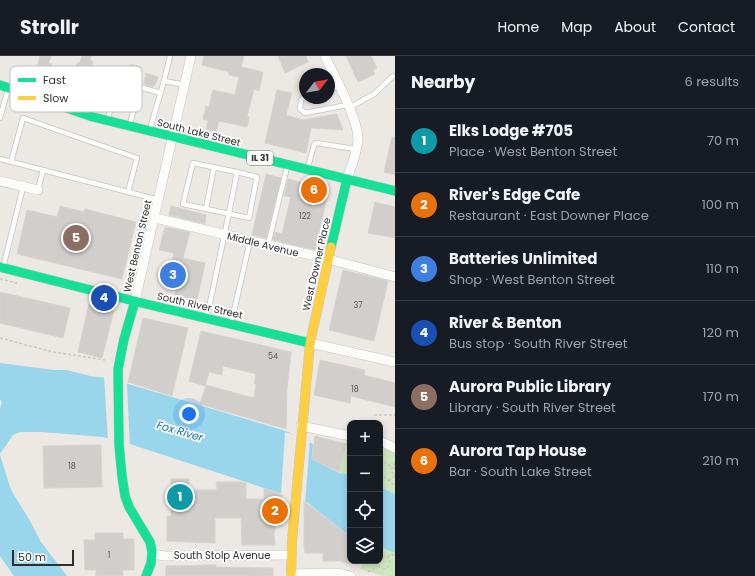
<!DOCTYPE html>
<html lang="en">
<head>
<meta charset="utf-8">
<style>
	:root { --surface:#171b24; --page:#20242c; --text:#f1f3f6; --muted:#9ea1a6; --line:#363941; --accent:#ea580c }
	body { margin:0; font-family:Poppins,sans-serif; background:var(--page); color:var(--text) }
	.controls { position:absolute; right:12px; bottom:12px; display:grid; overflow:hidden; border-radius:8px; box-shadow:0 2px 6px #0003 }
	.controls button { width:36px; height:36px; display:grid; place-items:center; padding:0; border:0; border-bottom:1px solid var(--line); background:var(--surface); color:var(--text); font:20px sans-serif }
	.compass { position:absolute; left:299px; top:12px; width:36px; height:36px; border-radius:50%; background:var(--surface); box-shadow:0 2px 6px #0003; rotate:59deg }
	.scale { position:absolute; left:12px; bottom:10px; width:62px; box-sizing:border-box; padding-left:4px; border:2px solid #2e2e2e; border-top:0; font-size:11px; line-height:14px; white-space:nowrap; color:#2e2e2e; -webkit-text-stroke:3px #fff; paint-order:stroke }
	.you { position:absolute; left:189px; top:358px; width:14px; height:14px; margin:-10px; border:3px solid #fff; border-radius:50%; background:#1a73e8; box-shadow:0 0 0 6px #1a73e833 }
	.badge { display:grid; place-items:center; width:26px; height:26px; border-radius:50%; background:var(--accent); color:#fff; font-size:13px; font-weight:700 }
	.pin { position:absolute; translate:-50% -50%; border:2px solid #fff; box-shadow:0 1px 4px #0006 }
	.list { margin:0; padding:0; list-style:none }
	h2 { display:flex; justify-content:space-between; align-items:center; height:52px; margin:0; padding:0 16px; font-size:17px }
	h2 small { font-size:13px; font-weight:400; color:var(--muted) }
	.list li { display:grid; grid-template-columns:26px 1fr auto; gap:12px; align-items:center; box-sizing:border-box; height:64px; padding:0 16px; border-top:1px solid var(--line) }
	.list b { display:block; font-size:15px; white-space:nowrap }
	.list p { margin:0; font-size:13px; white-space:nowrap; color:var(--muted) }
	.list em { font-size:13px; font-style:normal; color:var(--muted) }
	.icon { flex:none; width:22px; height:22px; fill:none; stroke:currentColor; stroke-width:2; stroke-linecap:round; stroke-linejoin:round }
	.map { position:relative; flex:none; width:395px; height:520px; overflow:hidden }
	header { display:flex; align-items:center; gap:24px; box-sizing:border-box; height:56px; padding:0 20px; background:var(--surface); border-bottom:1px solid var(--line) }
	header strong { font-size:19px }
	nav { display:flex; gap:22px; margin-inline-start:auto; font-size:14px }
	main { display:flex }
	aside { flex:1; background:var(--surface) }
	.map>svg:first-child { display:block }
</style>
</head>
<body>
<header>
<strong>Strollr</strong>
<nav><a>Home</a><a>Map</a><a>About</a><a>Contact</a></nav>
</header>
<main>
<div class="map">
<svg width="395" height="520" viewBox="0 0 395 520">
	<rect width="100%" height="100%" fill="#ece8e4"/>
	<g fill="#cee6be">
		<polygon points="347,383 350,383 350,419 339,417"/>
		<polygon points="380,390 395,397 395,438 380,431"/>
		<polygon points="380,491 395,497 395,520 383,520 360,513 363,505 380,505"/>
	</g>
	<g fill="#99d6ec">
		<polygon points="0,307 54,314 67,314 90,320 108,322 286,375 313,388 312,403 339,417 350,419 350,479 344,476 307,446 133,389 103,381 42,376 20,376 13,379 0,398 0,353 2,347 0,343"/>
		<polygon points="0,399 11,434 30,465 41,486 67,520 14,520 0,500"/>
		<polygon points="380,431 395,438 395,497 380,491"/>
	</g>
	<g fill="#ece8e4">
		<polygon points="104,320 128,325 127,329 130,391 108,385"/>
		<polygon points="285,376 302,381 310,384 305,447 281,439"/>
	</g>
	<g fill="#d1cecb" stroke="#d7d4d0">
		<polygon points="40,0 51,0 49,7 52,8 48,24 35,20"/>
		<polygon points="82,0 91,0 90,4 93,5 91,19 90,18 86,28 75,25 78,14 76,11 77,8 80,6"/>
		<polygon points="204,0 244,0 241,11 263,16 259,35 254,33 247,61 249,61 247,71 219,65 216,76 206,73 208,65 203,63 206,50 209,51 213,34 235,39 239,21 229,19 229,16 202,9"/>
		<polygon points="278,0 306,0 308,6 285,17"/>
		<polygon points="346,0 371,0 377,12 373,14 375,18 358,26"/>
		<polygon points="130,8 141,11 139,21 128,18"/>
		<polygon points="146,17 158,21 155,29 152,31 146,29 144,27"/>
		<polygon points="277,34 292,37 286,59 303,64 337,58 343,74 311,72 306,97 265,87"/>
		<polygon points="392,81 395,81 395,119 384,116"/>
		<polygon points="266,118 281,122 266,182 252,179"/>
		<polygon points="288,123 329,133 315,194 273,184 275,176 282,178 286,161 291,141 284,140"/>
		<polygon points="375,146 395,151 395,182 368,177"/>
		<polygon points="60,150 84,156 85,153 136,166 122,223 17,198 27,154 57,161"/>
		<polygon points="171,150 206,159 205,168 169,159"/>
		<polygon points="165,171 190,176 183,202 205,207 197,244 175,239 178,224 168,221 174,197 159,194"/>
		<polygon points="343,214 388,225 374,285 329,274"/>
		<polygon points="0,236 70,252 63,282 0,267"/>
		<polygon points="89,248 114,254 102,302 78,296"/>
		<polygon points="143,262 188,272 172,340 128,326"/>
		<polygon points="201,275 291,296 287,333 286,373 200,348 206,329 254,342 256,328 254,328 256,318 223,310 222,319 209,316 205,330 189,325"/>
		<polygon points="320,304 365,314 364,319 395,327 395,351 351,340 350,347 314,339"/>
		<polygon points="315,380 346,388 339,416 312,403"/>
		<polygon points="101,389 102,431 44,432 43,390"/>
		<polygon points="171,423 189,423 189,434 217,434 216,426 246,426 246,443 264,443 264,432 282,439 274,477 275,489 242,489 241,462 215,462 215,487 167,485 167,460 171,460"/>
		<polygon points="304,445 350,480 350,508 340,505 323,505 323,497 305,497 304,489"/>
		<polygon points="95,477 123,477 123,483 134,483 134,514 123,514 123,520 96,520 96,514 85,514 84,484 95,484"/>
		<polygon points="216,509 216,511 273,512 273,520 166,520 166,510"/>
	</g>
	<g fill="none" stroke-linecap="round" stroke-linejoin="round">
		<defs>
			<g id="lane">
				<polyline points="170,0 164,25 185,29"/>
				<polyline points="329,33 339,31"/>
				<polyline points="305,40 301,44 300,53 305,57 347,49"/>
				<polyline points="349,52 374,38 393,20"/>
				<polyline points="0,62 8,33"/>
				<polyline points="108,62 118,25 161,37"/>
				<polyline points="130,68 139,31"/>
				<polyline points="150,73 164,25"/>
				<polyline points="0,103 159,144"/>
				<polyline points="11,106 23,62 137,102 128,136"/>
				<polyline points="308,111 314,89 316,87 355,93"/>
				<polyline points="38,134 43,114"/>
				<polyline points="206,153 214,111"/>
				<polyline points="268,189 287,111"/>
				<polyline points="3,212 23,131"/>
				<path d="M207,261C217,213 228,164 237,116L193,107L183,148L249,162L257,121L237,116"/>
				<polyline points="231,268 250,185"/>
			</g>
			<g id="street">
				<path d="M325,0C334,20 359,64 358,84C357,96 351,112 347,123"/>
				<polyline points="0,125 38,134"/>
				<polyline points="155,162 328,203 395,221"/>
				<polyline points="135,245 191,0"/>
				<polyline points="310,287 395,306"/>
				<polyline points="301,370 350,380"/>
				<polyline points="380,385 395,392"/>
				<polyline points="152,498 165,500 291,499"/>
				<polyline points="291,518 339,517 351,520"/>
			</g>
			<g id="fast">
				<polyline points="0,29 93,61 395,135"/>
				<polyline points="331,191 347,123"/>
				<polyline points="0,211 146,248 310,287"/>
				<polyline points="135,245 124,283 118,313 119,389 122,420 125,440 129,451 150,486 152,496 151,507 146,520"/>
			</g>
			<polyline id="slow" points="291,520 292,485 310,287 331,191"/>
		</defs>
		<use href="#lane" stroke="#c5c4c5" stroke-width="6"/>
		<use href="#street" stroke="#c5c4c5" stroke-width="10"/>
		<use href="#fast" stroke="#c5c4c5" stroke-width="10"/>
		<use href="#slow" stroke="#c5c4c5" stroke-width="10"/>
		<g stroke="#c9c9c8" stroke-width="1.5" stroke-dasharray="3 2" stroke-linecap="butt">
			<polyline points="0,223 17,227"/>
			<polyline points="0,282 53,296 105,304"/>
			<polyline points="374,359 395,359"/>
			<polyline points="380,403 395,413"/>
			<polyline points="395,407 391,413 392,416 395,419"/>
			<polyline points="380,417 395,430"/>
			<polyline points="389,425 395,419"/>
			<polyline points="388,501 390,498 395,500"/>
			<path d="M376,505L378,510C391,520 395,496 380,500"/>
			<polyline points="368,516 377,511"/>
		</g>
		<use href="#lane" stroke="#fcfcfb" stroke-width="4.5"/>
		<use href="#street" stroke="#fcfcfb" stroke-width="9"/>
		<use href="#fast" stroke="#16e098" stroke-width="9"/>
		<use href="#slow" stroke="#ffcf43" stroke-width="9"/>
	</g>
	<g text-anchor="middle" stroke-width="3.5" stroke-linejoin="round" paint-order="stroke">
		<g font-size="8" fill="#585857">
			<text x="305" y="163">122</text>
			<text x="358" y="252">37</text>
			<text x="273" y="303">54</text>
			<text x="355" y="336">18</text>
			<text x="72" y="413">18</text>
			<text x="109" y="502">1</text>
		</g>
		<rect fill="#fff" stroke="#6d6d6d" stroke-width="1" x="247" y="95" width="26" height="14" rx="3"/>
		<g font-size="9" font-weight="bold" fill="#2e2e2e">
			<text x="260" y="105">IL 31</text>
		</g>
		<g font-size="10" fill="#2e2e2e" stroke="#fff">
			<text transform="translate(199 76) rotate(14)" y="4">South Lake Street</text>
			<text transform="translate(263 188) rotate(14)" y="4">Middle Avenue</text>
			<text transform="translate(137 190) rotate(-77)" y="4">West Benton Street</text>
			<text transform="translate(316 208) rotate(-77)" y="4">West Downer Place</text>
			<text transform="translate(200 249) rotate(13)" y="4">South River Street</text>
			<text x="222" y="503">South Stolp Avenue</text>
		</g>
		<g font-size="11" font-style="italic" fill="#0d6fa3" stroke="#fff">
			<text transform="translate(180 375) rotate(16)" y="4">Fox River</text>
		</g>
	</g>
	<rect x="10" y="10" width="132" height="46" rx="6" fill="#fff" stroke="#c0c0c0" stroke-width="1"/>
	<rect x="18" y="22" width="18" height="4" fill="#16e098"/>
	<rect x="18" y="40" width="18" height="4" fill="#ffcf43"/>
	<g font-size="11" fill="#2e2e2e">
		<text x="43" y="28">Fast</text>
		<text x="43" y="46">Slow</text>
	</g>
</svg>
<div class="controls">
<button>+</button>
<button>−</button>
<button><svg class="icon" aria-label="locate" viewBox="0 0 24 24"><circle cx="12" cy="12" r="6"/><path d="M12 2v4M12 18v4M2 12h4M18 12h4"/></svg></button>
<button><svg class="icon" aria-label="layers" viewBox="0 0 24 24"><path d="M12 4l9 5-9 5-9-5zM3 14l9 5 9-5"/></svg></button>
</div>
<svg class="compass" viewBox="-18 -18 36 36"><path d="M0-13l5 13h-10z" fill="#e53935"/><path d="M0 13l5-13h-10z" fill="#9ea1a6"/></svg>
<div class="scale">50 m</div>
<div class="you"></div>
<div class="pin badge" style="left:180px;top:441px;background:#0f9aa8">1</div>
<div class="pin badge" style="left:275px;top:455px;background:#e8710a">2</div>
<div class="pin badge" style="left:173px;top:219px;background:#3f7fe0">3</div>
<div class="pin badge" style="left:104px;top:242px;background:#1a4fb4">4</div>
<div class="pin badge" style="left:76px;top:182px;background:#8d6e63">5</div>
<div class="pin badge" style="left:314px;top:134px;background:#e8710a">6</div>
</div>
<aside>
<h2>Nearby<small>6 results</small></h2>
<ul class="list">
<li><span class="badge" style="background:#0f9aa8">1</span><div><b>Elks Lodge #705</b><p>Place · West Benton Street</p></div><em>70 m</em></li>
<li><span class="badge" style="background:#e8710a">2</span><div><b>River's Edge Cafe</b><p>Restaurant · East Downer Place</p></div><em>100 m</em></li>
<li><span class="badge" style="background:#3f7fe0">3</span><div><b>Batteries Unlimited</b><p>Shop · West Benton Street</p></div><em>110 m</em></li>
<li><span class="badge" style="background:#1a4fb4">4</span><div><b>River &amp; Benton</b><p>Bus stop · South River Street</p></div><em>120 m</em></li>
<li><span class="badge" style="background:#8d6e63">5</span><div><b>Aurora Public Library</b><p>Library · South River Street</p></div><em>170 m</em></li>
<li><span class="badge" style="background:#e8710a">6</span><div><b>Aurora Tap House</b><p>Bar · South Lake Street</p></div><em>210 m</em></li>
</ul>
</aside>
</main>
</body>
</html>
